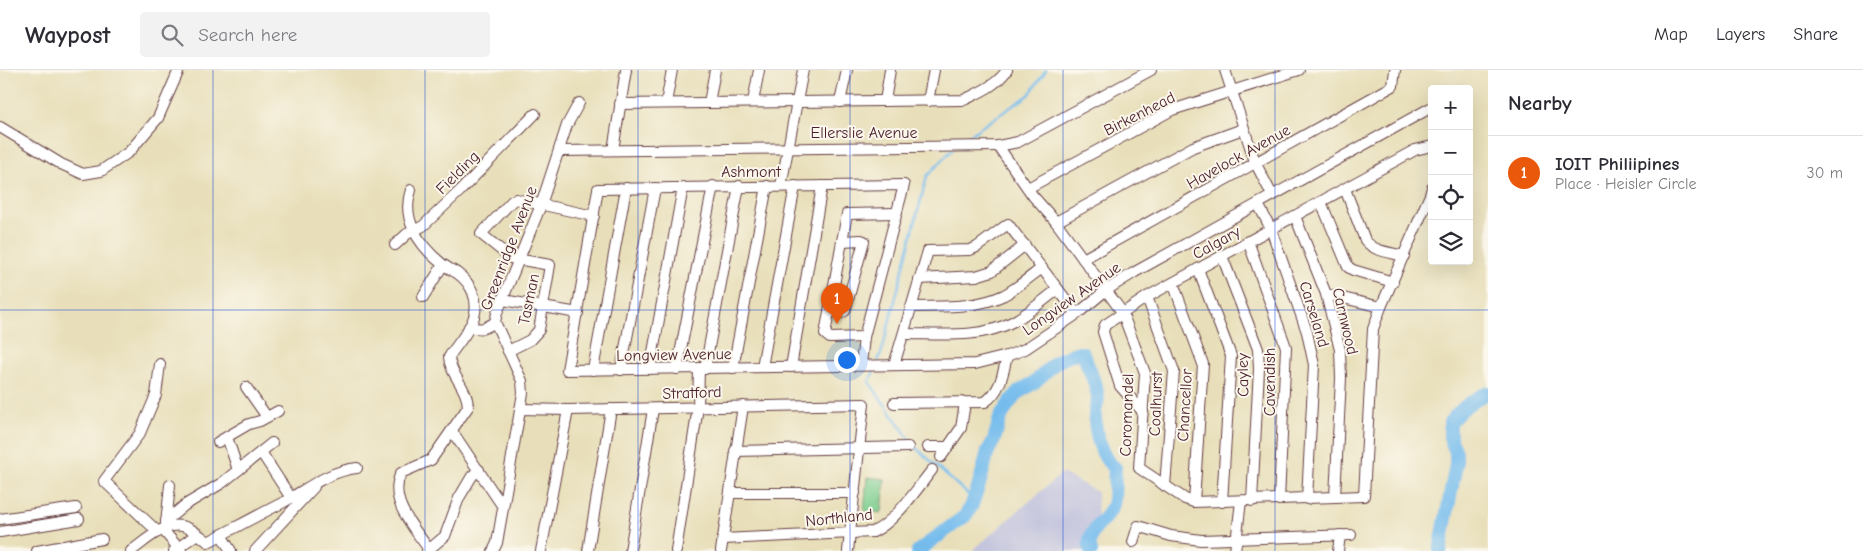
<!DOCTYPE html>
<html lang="en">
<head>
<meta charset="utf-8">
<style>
	:root { --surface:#fff; --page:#f2f2f3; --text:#2b2b33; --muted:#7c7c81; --line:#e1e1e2; --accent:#ea580c }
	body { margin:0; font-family:"Comic Neue",sans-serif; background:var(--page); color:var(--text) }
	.controls { position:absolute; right:15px; top:15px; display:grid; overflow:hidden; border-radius:5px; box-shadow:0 5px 20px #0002 }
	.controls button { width:45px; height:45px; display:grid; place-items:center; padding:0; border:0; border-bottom:1px solid var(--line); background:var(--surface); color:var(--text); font:25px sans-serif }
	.you { position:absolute; left:846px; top:289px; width:18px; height:18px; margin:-12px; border:4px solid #fff; border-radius:50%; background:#1a73e8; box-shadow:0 0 0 8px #1a73e833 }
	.badge { display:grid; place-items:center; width:32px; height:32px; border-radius:50%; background:var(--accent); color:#fff; font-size:16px; font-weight:700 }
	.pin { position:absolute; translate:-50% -41px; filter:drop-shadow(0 1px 2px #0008) }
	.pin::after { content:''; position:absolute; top:26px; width:18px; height:15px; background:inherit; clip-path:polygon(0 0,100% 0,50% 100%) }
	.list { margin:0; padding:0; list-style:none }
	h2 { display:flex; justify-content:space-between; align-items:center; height:65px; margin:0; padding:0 20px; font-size:21px }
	h2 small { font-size:16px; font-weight:400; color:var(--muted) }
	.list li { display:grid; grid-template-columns:32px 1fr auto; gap:15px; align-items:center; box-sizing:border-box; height:75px; padding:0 20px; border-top:1px solid var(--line) }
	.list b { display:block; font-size:19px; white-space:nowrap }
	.list p { margin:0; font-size:16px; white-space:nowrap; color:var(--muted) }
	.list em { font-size:16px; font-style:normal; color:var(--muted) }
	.icon { flex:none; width:28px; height:28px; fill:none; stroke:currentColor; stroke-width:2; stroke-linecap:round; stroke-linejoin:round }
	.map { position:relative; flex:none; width:1488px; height:481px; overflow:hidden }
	header { display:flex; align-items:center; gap:30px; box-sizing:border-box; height:70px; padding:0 25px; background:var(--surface); border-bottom:1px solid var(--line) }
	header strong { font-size:24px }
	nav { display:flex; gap:28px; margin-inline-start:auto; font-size:18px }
	.search { width:350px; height:45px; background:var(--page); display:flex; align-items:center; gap:12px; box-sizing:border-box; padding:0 18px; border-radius:5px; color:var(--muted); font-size:19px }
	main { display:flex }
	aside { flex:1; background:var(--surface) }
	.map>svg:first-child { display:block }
</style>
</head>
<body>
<header>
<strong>Waypost</strong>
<div class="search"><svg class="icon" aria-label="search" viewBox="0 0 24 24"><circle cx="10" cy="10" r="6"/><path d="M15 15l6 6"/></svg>Search here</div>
<nav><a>Map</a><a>Layers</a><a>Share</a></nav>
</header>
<main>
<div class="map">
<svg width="1488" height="481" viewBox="0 0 1488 481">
	<rect width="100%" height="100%" fill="#fbf7ec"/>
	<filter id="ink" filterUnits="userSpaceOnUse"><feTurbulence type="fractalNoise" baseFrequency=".02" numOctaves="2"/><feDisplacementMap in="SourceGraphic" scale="10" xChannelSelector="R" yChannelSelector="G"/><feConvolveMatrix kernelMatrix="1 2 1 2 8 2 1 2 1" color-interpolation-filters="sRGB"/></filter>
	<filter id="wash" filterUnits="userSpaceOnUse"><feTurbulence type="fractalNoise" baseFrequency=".0096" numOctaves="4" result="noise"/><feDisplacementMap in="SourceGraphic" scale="20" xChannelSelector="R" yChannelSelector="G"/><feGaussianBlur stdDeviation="1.12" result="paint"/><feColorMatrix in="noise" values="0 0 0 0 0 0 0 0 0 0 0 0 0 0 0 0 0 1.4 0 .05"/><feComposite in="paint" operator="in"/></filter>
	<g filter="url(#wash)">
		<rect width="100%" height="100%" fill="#e8dfba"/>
		<polygon fill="#c1c2dd" points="1062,403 1097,422 1097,447 1084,481 972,481"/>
		<polygon fill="#7ccd8e" stroke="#63765c" points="867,407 885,409 882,443 864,441"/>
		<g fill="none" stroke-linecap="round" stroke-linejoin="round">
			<g stroke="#75bced" stroke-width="2.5">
				<polyline points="959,74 965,68 1029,25 1046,0"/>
				<polyline points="878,291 882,281 927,106 953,79"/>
				<polyline points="875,299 869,312 915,377 973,429"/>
			</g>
			<g stroke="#75bced" stroke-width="14">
				<path d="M918,481L965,446L971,437L979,415L988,381L994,370L1000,348L1010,332L1019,322L1036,311L1056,292L1075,283H1083C1088,297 1096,313 1098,327C1098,334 1094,340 1095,346C1095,363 1101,389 1115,398C1114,409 1116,429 1112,437C1105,452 1084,462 1091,481"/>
				<path d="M1440,481L1456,394V382L1450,368V352C1461,339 1472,329 1488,323"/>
			</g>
		</g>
	</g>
	<g filter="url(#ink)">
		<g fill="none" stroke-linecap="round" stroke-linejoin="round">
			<defs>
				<g id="minor">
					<polyline points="1225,0 1255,92 1272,125"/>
					<polyline points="885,31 890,0"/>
					<polyline points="928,31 934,0"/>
					<polyline points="753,32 759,0"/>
					<polyline points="840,32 847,0"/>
					<polyline points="666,33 672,0"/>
					<polyline points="709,33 715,0"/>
					<path d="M620,34L964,30C980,22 997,15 1007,0"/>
					<polyline points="0,57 61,94 83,104 101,101 129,82 158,48 179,0"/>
					<polyline points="998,76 1033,126 1056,152 1122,242 1145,303 1139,398 1185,429 1194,432 1364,426 1373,259 1381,237 1430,125 1432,118"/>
					<polyline points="613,80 626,0"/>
					<polyline points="560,81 998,76 1018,72 1151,0"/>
					<polyline points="781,116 803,0"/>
					<polyline points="1028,118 1172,40 1299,0"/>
					<path d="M1345,119L1365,170C1374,182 1390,182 1404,186"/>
					<path d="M411,120C401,149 419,175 441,193C446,197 452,200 457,203C472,214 479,230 474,247C470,261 457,274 449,287C450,305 468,318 468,337L431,390L401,403C387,431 416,460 430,481"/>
					<polyline points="1321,132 1348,197 1353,200 1393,212"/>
					<polyline points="1258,134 1271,159 1307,262 1314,295 1307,429"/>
					<polyline points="1295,146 1326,224 1340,280 1341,308 1335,427"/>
					<polyline points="1056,152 1193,77 1243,59"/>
					<polyline points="1248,171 1286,277 1279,430"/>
					<polyline points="395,175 407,164 423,156 460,121 535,44"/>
					<polyline points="1222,186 1258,279 1259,299 1252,431"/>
					<polyline points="1083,189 1393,16 1395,0"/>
					<polyline points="1198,199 1231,286 1222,432"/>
					<polyline points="919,209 976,206 992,201 1025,175"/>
					<polyline points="1173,213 1203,294 1194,432"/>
					<polyline points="1326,224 1381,237"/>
					<polyline points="423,227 443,195"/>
					<polyline points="1147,227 1174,301 1165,416"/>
					<polyline points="503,230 578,243"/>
					<path d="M911,237C942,236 975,239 1004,225C1017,218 1030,207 1042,198"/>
					<polyline points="829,241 841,243 845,241 864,171 861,170 842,171"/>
					<path d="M469,257C481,260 485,259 495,252"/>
					<path d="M904,264C940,264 982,269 1014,251C1030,242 1044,230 1058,219"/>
					<polyline points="864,267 830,268 825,264 847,144 897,143"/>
					<polyline points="508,281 530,270 539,260 550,195 511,188 481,164 512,131 516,129 594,146"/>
					<polyline points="861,295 864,267 904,115 598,119 567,300 975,294 1007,286 1025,279 1077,244 1105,221 1135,202 1432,37"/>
					<polyline points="894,295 928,181 970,180 977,177 1008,154 1077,244"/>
					<polyline points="762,297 795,116"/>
					<polyline points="791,297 822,116"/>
					<polyline points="733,298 767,116"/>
					<polyline points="650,299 683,117"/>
					<polyline points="677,299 713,116"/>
					<polyline points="705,299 739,116"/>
					<polyline points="593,300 626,118"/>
					<polyline points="621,300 655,118"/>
					<polyline points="246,317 267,347"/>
					<path d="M894,333L985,332C1001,321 1003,303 1007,286"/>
					<polyline points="520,339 568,340 864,334 848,481"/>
					<polyline points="1143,342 1120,316 1103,262 1105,255 1147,227 1415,80 1432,76"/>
					<polyline points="452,361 503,437"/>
					<polyline points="227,367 238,400"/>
					<polyline points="218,372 249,354 260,351 278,341"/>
					<polyline points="928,377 947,377"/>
					<polyline points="735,381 908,377"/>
					<polyline points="261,382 291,428"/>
					<polyline points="941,387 961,358 965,333"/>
					<polyline points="730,423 855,423"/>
					<polyline points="0,449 76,438"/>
					<polyline points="166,451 185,435 222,413 272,373"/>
					<polyline points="166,454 170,415"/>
					<polyline points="163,460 181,481"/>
					<polyline points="0,462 79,449"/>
					<polyline points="158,462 104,411 140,363 156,325 160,294"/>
					<polyline points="221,465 231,481"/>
					<path d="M723,469L873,462C896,451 916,420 932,400"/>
					<polyline points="1133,472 1138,456 1171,466 1201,470 1351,465"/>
					<polyline points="37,481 102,469"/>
					<path d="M131,481C147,470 168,448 188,458C195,461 202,467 208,472C233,459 258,445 284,432C308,418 329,401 357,398"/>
					<polyline points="174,481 197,464"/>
					<polyline points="255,481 314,417"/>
					<polyline points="427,481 445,466 459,428 472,406 479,400"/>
					<polyline points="493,481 497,473 523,323 522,311 495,252 497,243 541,135 567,55 579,33"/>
					<polyline points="541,481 568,340"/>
					<polyline points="588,481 611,339"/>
					<polyline points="630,481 653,339"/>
					<polyline points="676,481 698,337 699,299"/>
					<polyline points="721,481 743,336"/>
					<polyline points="1235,481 1241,431"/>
					<polyline points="1338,481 1340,465"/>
				</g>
			</defs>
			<use href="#minor" stroke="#623c40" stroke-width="12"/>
			<use href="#minor" stroke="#fff" stroke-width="10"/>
		</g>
	</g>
	<path fill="none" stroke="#1d4ed8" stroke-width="1" stroke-opacity="0.55" d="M213,0V481M425,0V481M638,0V481M850,0V481M1063,0V481M1275,0V481M0,240H1488"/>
	<g text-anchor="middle" stroke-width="4" stroke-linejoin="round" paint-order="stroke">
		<g font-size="16" fill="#4a1f2b" stroke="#fbf7ec">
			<text transform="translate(1139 43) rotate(-27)" y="6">Birkenhead</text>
			<text x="864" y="68">Ellerslie Avenue</text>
			<text transform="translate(1238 86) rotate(-29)" y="6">Havelock Avenue</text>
			<text x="751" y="107">Ashmont</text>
			<text transform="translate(457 102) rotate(-45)" y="6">Fielding</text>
			<text transform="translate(1216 172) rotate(-29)" y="6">Calgary</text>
			<text transform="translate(508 178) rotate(-69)" y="6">Greenridge Avenue</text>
			<text transform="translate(1071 228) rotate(-35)" y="6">Longview Avenue</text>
			<text transform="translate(528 229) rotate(-78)" y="6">Tasman</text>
			<text transform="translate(1315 244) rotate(73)" y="6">Carseland</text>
			<text transform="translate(1346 251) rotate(77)" y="6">Carnwood</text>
			<text transform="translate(674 284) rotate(-1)" y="6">Longview Avenue</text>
			<text transform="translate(1242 305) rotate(-91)" y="6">Cayley</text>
			<text transform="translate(1269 312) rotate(-90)" y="6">Cavendish</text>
			<text transform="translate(692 322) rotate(-2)" y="6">Stratford</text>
			<text transform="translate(1155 334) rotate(-88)" y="6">Coalhurst</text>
			<text transform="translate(1184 335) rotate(-87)" y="6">Chancellor</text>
			<text transform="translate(1126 345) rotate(-88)" y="6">Coromandel</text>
			<text transform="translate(839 447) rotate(-6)" y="6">Northland</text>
		</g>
	</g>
</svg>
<div class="controls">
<button>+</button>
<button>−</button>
<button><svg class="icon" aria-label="locate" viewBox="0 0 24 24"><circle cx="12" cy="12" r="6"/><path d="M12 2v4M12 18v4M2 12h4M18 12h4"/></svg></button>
<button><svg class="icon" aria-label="layers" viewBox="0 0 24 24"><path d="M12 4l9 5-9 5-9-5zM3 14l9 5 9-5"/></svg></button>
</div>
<div class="you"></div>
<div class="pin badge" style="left:837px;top:254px">1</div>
</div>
<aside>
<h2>Nearby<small></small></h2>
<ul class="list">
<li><span class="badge">1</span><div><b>IOIT Philiipines</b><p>Place · Heisler Circle</p></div><em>30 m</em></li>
</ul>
</aside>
</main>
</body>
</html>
